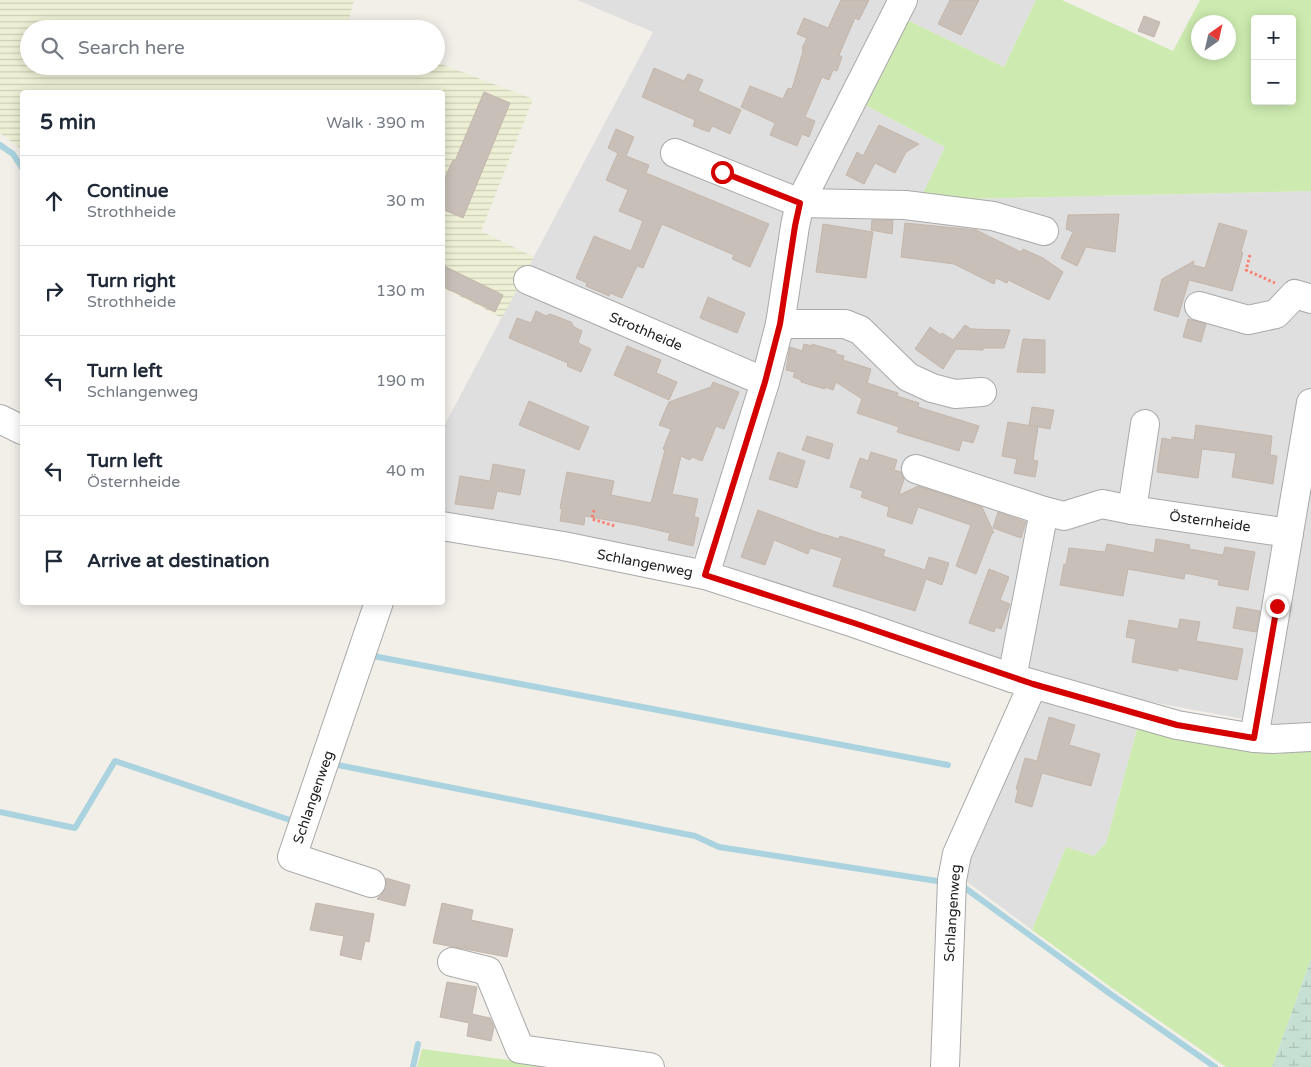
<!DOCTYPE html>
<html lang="en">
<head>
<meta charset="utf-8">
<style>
	:root { --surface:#fff; --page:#f2f2f3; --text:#1f2937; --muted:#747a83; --line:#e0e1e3 }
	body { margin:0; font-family:"Varela Round",sans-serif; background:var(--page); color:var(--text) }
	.controls { position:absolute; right:15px; top:15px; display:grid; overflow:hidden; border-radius:5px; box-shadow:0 2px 12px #0003 }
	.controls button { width:45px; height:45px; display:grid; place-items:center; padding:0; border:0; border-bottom:1px solid var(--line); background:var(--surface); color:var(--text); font:25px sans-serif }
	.compass { position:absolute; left:1191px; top:15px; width:45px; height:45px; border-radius:50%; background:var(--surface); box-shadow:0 2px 12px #0003; rotate:34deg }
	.stop { position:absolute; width:15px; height:15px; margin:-11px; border:4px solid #d40000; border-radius:50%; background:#fff }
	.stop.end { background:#d40000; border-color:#fff; box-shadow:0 1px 5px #0008 }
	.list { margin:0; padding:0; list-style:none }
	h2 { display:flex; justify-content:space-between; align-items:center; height:65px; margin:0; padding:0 20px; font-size:21px }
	h2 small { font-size:16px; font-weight:400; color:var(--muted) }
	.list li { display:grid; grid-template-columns:32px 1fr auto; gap:15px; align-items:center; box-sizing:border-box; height:90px; padding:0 20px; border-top:1px solid var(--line) }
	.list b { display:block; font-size:19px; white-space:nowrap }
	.list p { margin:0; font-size:16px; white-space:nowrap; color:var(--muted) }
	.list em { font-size:16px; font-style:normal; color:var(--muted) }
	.icon { flex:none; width:28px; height:28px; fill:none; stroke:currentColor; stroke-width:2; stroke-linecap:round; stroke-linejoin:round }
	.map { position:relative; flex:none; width:1311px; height:1067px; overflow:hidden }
	.search { position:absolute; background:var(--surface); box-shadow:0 2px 12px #0003; left:20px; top:20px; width:425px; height:55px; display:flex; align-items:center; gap:12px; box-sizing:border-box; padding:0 18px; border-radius:28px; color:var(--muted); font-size:19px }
	.panel { position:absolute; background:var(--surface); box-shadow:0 2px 12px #0003; left:20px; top:90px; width:425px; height:515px; border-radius:5px }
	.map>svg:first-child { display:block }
</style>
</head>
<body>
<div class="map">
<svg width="1311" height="1067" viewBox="0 0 1311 1067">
	<defs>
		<pattern id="farmland-rules" width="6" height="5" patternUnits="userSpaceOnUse" patternTransform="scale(1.25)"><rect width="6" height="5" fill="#eef0d5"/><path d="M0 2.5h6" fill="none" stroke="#ccceb7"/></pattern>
		<pattern id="wetland-marsh" width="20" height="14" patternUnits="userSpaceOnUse" patternTransform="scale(1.25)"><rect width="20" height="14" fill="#c6e0d4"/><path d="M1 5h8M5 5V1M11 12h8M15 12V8" fill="none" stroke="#aac0b6"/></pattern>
	</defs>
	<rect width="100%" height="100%" fill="#f2efe9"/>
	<g fill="#e0dfdf">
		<polygon points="577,0 891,0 767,322 751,390 704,545 689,560 443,522 442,430 653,32"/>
		<polygon points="914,0 1036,0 1004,67 905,19"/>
		<polygon points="861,103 945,147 921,200 1311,191 1311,723 1270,724 1146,701 1009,663 735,572 718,559 810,210"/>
		<polygon points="1041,697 1138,726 1106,843 1094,856 1066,847 1032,930 966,881 969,848"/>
	</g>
	<polygon fill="url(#farmland-rules)" points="0,0 354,0 347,27 350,29 29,29 29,66 436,66 436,62 533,99 481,231 534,257 502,318 443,288 442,92 22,92 22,153 21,149 0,133"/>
	<g fill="#cdebb0" fill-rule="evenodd">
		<path d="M1036,0H1062L1173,51L1200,0H1311V191L920,200L945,147L861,103L905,19L1004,67ZM1255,19H1292V101H1255ZM1198,22H1228V52H1198Z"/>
		<polygon points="1138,726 1181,738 1251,752 1276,754 1311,751 1311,959 1272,1067 1226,1067 1112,988 1032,930 1066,847 1094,856 1106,843"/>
		<polygon points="422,1049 562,1067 417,1067"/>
	</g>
	<polygon fill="url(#wetland-marsh)" points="1311,959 1311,1067 1272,1067"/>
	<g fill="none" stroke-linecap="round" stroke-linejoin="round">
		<g stroke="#aad3df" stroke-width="6">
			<polyline points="0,145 13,154 22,168"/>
			<polyline points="375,651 373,656 948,765"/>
			<polyline points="332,766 333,764 695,836 719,847 937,881"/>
			<polyline points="0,812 75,828 115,761 293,821"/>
			<polyline points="961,885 1109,993 1215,1067"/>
			<polyline points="413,1067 418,1044"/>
		</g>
	</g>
	<g fill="#c7bfb8" stroke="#c4b6ab">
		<polygon points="841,0 869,0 859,20 855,18 839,55 842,57 837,71 833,70 829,80 822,77 805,117 815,121 809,137 802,134 797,146 770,135 775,123 741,107 750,86 783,99 788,88 792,89 803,51 802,48 807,38 797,34 804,18 828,28"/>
		<polygon points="950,0 979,0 961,35 938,24"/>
		<polygon points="1144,16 1160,22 1154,37 1138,31"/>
		<polygon points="654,68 684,81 688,74 703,80 698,91 741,110 730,134 712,126 709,132 693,126 695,120 642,97"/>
		<polygon points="484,92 510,103 463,218 442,209 442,184 453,160 455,161"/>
		<polygon points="879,125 919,144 906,152 895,173 875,163 864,184 846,175 857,152 863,156"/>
		<polygon points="616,129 634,137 626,156 649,165 646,173 769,224 750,267 732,259 734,255 662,224 643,268 637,266 622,298 610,293 609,296 586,286 587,283 576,278 594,236 631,251 643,221 619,211 628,190 606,180 618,153 608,148"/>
		<polygon points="1119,214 1115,252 1086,247 1077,266 1061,258 1073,232 1066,229 1068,215"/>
		<polygon points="872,220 893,220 892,234 871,230"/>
		<polygon points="905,223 976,230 1021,252 1023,249 1043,258 1063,272 1049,300 1008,280 1007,283 996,278 994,284 954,264 901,257"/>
		<polygon points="1219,223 1247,231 1241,252 1243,253 1232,291 1189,280 1178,317 1154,310 1162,279 1194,261 1193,265 1205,268"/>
		<polygon points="823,224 873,232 866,278 816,272"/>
		<polygon points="442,265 503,295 495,312 442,286"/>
		<polygon points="708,297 745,313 737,333 700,318"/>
		<polygon points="536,311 546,316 550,314 571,322 574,327 582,331 578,343 591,349 581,372 567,366 568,363 509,338 517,318 531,323"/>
		<polygon points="1188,319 1206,324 1201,342 1183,337"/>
		<polygon points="965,325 971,329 1010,330 1004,348 983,348 983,350 956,349 943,369 915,349 930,327 941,335 942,333 953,340"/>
		<polygon points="1023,339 1045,340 1045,373 1017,372"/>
		<polygon points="804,344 812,346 812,344 836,351 836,354 844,356 843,360 871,369 867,383 898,393 897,396 919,403 918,407 979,426 973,443 962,440 959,451 897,432 899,427 857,413 862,399 836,382 833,390 825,387 825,389 801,382 801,380 793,377 795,372 786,370 790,347 802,351"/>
		<polygon points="627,346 661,360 656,373 677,382 669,400 614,375"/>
		<polygon points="713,382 739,392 724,429 716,426 702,461 692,457 690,460 681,456 672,494 698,499 694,517 699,518 693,546 668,540 670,533 636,525 585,516 584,525 560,521 562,509 560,508 567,472 614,481 611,495 651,503 665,450 663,449 671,429 659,425 669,402 711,387"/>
		<polygon points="529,401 589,427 579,450 519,425"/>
		<polygon points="1032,407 1054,410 1050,429 1029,425"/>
		<polygon points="1008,422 1038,427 1033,460 1038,461 1035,477 1014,473 1017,459 1002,456"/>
		<polygon points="1196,425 1272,436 1270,455 1277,456 1273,484 1232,477 1236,453 1202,449 1198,478 1157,472 1162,438 1171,440 1172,437 1194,440"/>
		<polygon points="807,436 833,444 829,459 802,450"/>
		<polygon points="778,452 805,461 797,488 769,479"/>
		<polygon points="871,452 897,460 894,470 901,472 904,479 899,495 918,486 982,507 994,533 992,533 976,574 956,566 971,525 918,507 912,524 887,516 889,507 861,497 863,491 850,487 860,458 868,461"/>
		<polygon points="493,464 525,470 520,495 497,491 493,509 455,504 460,476 490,481"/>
		<polygon points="758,510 816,532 839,539 840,536 885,550 883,556 925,570 929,557 949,563 942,585 926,579 915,611 833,586 842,558 810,548 808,554 774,540 765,565 741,557"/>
		<polygon points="998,512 1026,522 1021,538 993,528"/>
		<polygon points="1156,539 1190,545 1189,549 1223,555 1225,547 1255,552 1248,590 1218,585 1219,580 1185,573 1184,579 1128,569 1123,596 1060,585 1064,564 1066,565 1069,548 1105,552 1107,544 1154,553"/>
		<polygon points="989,569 1009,577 1000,600 1010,604 1001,629 996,627 994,632 969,623"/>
		<polygon points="1237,607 1260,611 1256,632 1233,628"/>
		<polygon points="1180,619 1200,622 1196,641 1243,649 1237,680 1178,668 1178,671 1132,662 1136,639 1126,637 1129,620 1178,629"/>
		<polygon points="1049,717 1075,725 1069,745 1100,754 1091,786 1042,773 1032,807 1015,802 1018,790 1016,789 1025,758 1037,761"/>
		<polygon points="386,878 410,885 405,906 377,899 386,888"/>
		<polygon points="316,903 374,914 369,942 365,941 361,960 340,955 344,936 310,930"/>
		<polygon points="442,903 473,910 471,920 513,929 507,957 433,943"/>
		<polygon points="447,982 477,987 472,1014 490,1018 494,1027 491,1041 467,1036 469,1023 440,1017"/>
	</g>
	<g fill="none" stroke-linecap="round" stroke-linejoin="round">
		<defs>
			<g id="minor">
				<polyline points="675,153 800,203 905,205 993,216 1044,231"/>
				<polyline points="528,280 765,382"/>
				<polyline points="1199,306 1248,320 1276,314 1295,294 1311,299"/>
				<polyline points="780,324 845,324 860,330 908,377 932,388 955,394 982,392"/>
				<polyline points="0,419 22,430"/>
				<polyline points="916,469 1044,511 1064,516 1102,504 1132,510 1289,533"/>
				<polyline points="1132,510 1145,424"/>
				<polyline points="442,526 563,546 705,575 854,623 1012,678 1177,725 1254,738 1273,739 1311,737"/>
				<polyline points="705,575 765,382 780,324 795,226 800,203 903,0"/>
				<polyline points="1012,678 1044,511"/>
				<polyline points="1254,738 1311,403"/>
				<polyline points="371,883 292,857 379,602"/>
				<polyline points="452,962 488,971 520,1049 650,1067"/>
				<polyline points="945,1067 952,880 957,854 1033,684"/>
			</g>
		</defs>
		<use href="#minor" stroke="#a9a9a9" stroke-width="30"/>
		<g stroke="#fa8072" stroke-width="3" stroke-dasharray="2.5 2.5" stroke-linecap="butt">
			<polyline points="1250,255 1246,270 1275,283"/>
			<polyline points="594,510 592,519 615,526"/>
		</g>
		<use href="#minor" stroke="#fff" stroke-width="28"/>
	</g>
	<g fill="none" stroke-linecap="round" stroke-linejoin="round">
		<polyline stroke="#d40000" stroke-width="6" points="722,172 800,203 795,226 780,324 765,382 705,575 854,623 1033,684 1177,725 1254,738 1277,606"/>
	</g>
	<g text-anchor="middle" stroke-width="4" stroke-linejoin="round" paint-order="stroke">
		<g font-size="14" fill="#222" stroke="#fff">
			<text transform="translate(646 331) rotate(23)" y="5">Strothheide</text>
			<text transform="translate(1210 521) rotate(8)" y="5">Östernheide</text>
			<text transform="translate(645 563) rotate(11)" y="5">Schlangenweg</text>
			<text transform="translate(313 797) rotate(-71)" y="5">Schlangenweg</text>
			<text transform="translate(952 913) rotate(-86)" y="5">Schlangenweg</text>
		</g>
	</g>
</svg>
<div class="controls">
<button>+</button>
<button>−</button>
</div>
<svg class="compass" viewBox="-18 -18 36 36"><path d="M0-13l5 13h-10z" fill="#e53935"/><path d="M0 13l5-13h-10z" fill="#747a83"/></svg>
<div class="stop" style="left:722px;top:172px"></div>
<div class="stop end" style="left:1277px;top:606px"></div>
<div class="search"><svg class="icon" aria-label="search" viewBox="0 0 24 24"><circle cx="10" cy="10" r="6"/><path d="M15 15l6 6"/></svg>Search here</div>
<section class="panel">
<h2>5 min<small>Walk · 390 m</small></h2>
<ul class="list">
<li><svg class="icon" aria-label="ahead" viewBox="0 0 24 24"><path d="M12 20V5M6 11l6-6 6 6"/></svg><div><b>Continue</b><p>Strothheide</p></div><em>30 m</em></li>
<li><svg class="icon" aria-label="right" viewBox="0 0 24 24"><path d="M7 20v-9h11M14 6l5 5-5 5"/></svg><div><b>Turn right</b><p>Strothheide</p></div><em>130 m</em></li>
<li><svg class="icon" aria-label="left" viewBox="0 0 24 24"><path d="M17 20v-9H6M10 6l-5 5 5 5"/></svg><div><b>Turn left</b><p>Schlangenweg</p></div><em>190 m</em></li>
<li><svg class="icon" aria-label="left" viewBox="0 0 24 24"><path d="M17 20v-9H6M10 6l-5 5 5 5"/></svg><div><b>Turn left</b><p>Östernheide</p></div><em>40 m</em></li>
<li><svg class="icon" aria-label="arrive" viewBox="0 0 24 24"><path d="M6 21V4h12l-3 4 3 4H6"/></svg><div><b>Arrive at destination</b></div></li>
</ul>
</section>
</div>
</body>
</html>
